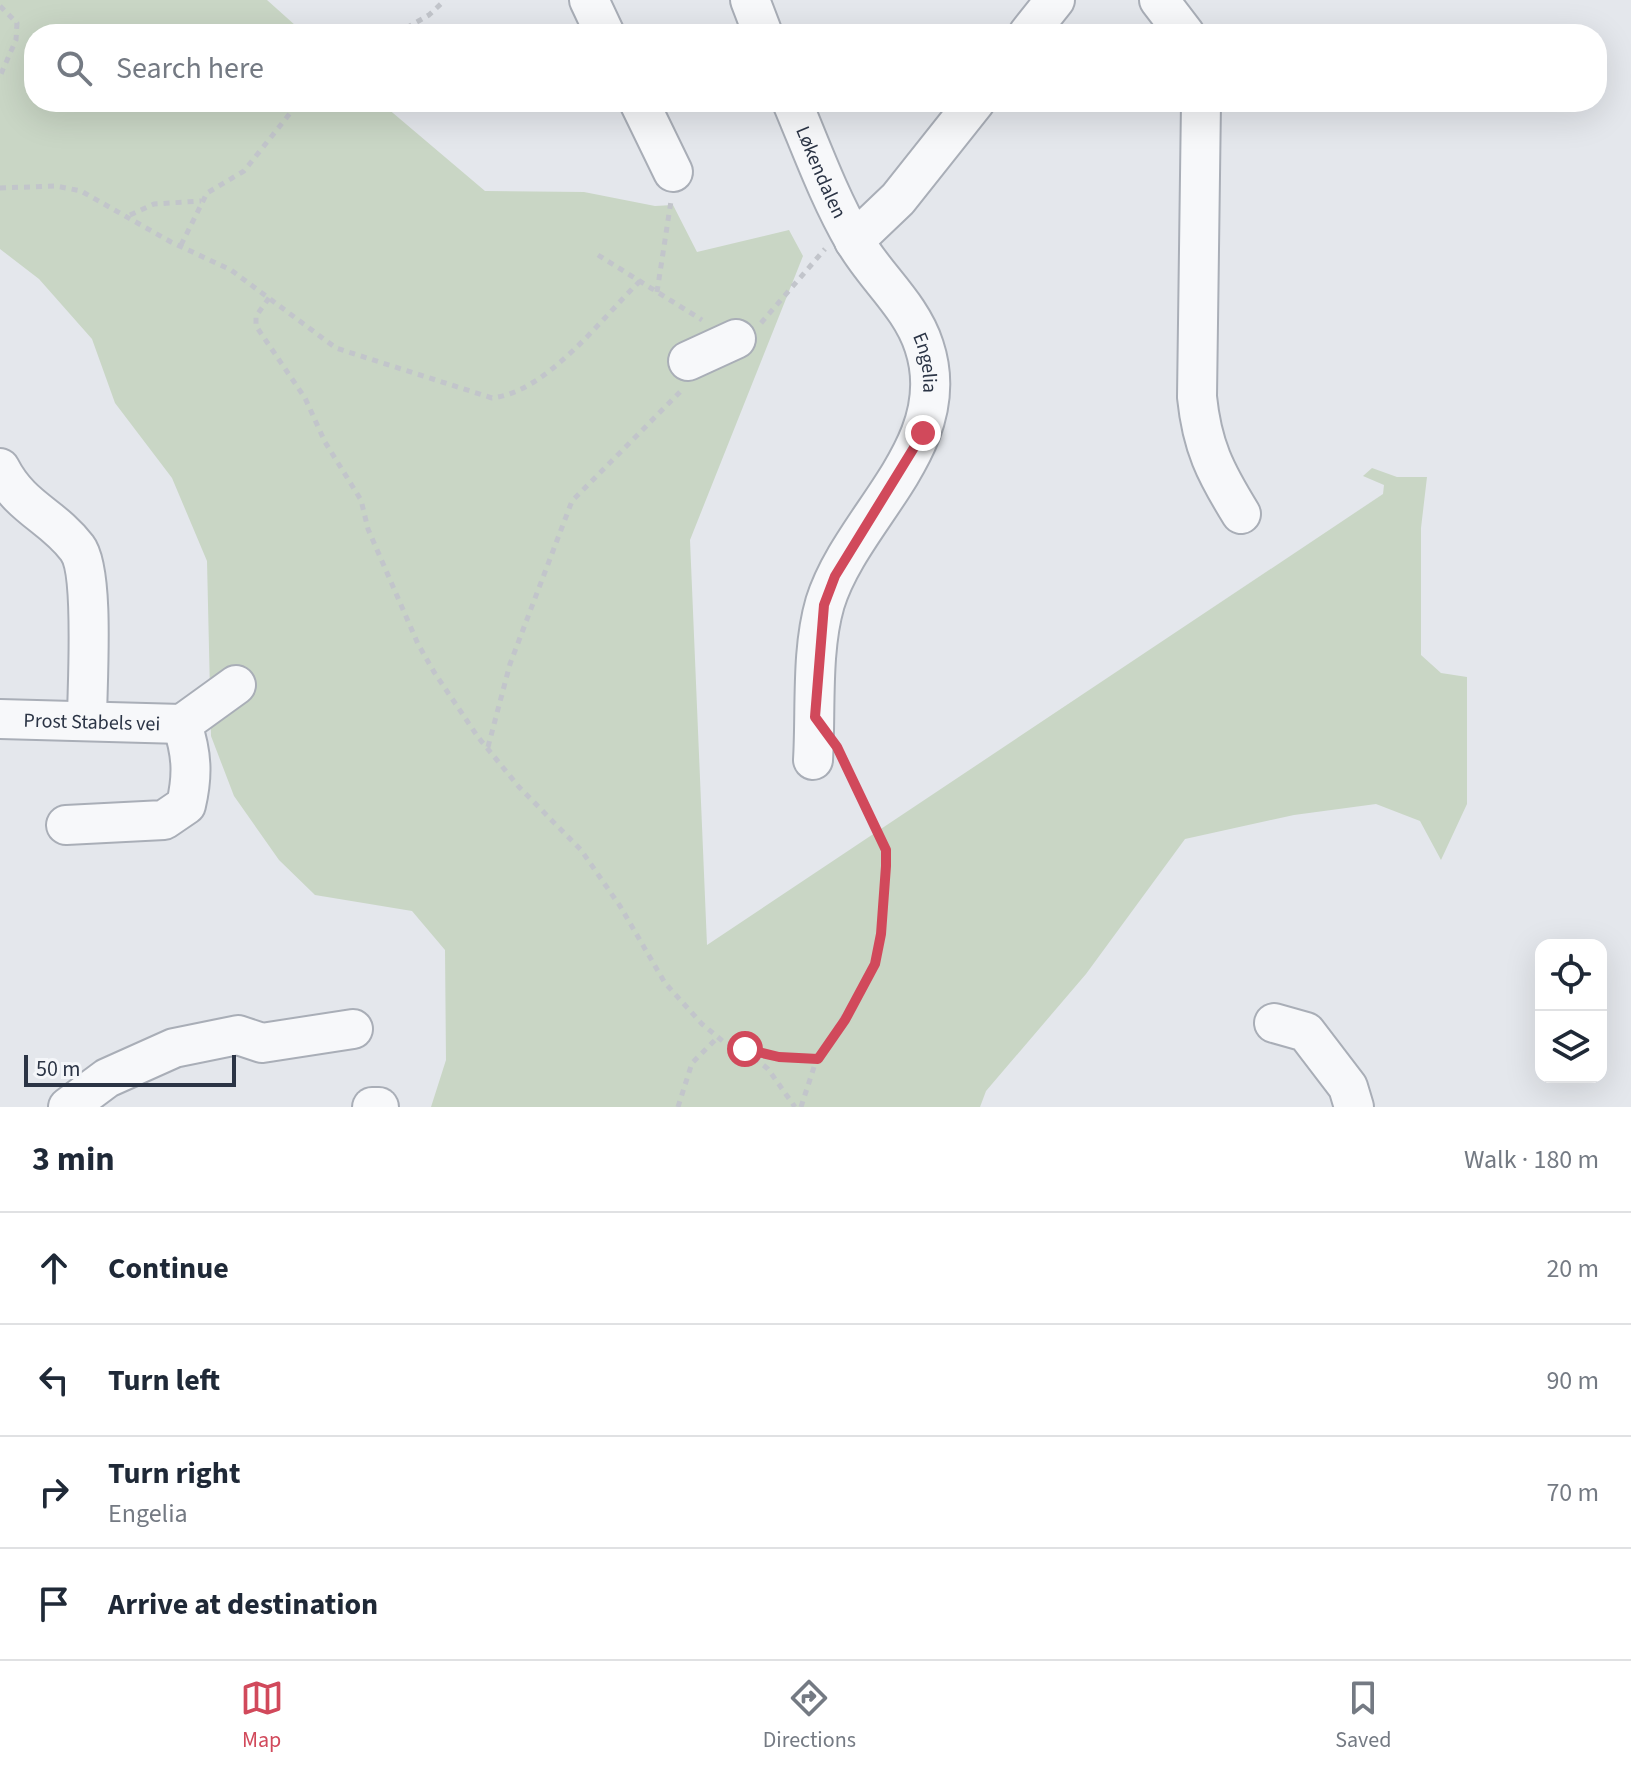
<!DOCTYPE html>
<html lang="en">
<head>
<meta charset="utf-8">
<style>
	:root { --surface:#fff; --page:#f2f2f3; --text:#1f2937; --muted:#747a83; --line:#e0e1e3; --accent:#d1495b }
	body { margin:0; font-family:"Source Sans 3",sans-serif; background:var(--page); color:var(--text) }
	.controls { position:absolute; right:24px; bottom:24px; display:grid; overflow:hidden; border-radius:16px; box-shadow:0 8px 32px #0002 }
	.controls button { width:72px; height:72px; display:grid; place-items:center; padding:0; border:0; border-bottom:2px solid var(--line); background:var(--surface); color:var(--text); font:40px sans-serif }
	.scale { position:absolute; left:24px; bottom:20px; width:212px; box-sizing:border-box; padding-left:8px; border:4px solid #2b3445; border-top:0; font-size:22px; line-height:28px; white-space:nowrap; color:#2b3445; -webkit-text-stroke:6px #f4f6f9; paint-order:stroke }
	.stop { position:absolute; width:24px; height:24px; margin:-18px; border:6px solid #d1495b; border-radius:50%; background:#fff }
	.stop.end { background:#d1495b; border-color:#fff; box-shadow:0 2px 8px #0008 }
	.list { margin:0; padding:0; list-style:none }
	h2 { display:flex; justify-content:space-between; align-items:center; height:104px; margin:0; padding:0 32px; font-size:34px }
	h2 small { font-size:26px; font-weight:400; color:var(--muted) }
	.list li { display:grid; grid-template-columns:52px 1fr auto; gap:24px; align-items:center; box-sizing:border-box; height:112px; padding:0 32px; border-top:2px solid var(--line) }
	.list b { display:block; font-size:30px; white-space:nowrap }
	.list p { margin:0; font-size:26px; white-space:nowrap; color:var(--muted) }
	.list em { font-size:26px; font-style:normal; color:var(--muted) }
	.icon { flex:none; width:44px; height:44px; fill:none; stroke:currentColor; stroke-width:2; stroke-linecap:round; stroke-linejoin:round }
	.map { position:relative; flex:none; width:1631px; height:1107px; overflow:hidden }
	.search { position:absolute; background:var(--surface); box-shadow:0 8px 32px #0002; left:24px; right:24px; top:24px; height:88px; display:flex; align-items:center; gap:20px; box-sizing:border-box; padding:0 28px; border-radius:32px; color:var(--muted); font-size:30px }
	.sheet { height:552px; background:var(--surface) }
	nav { display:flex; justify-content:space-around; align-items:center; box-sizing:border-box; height:112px; border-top:2px solid var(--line); background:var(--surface); font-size:22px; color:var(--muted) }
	nav a { display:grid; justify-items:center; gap:4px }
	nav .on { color:var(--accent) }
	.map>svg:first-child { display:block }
</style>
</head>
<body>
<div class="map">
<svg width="1631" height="1107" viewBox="0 0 1631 1107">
	<rect width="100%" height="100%" fill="#e4e7ec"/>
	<polygon fill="#c9d6c5" points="0,0 267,0 305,34 34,34 34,102 380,102 485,191 584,192 655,206 673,205 697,252 789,230 803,256 690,540 707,945 1383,494 1384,485 1363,476 1372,468 1397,477 1427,477 1421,528 1421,655 1441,673 1467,677 1467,804 1441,860 1420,821 1376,804 1294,815 1185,839 1086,974 986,1091 980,1107 431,1107 446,1060 445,950 412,911 315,895 279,860 234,796 211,736 207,561 172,478 115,403 92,339 39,279 0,249"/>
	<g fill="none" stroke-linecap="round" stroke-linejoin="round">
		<defs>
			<g id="minor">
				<polyline points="589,0 605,34"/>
				<polyline points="750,0 763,34"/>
				<polyline points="1159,0 1185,34"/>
				<polyline points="1028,34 1055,0"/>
				<polyline points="639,102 673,172"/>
				<path id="s1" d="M792,102C811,147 829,197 854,240C874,276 911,305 924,346C957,445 852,516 825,603C811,651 816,710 813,760"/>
				<path d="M1201,102L1197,397C1202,446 1215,472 1241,514"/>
				<polyline points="854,241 898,199 975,102"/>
				<polyline points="688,361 736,339"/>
				<path d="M0,468C21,509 52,515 77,548C95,571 87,686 87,721"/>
				<path id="s2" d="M0,719L182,724"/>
				<path d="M66,825L164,820L186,805C193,775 192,754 182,724L236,685"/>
				<polyline points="1274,1023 1306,1032 1348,1087 1354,1107"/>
				<polyline points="68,1107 107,1078 174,1048 238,1035 262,1043 353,1029"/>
				<polyline points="372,1107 379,1107"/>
			</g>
		</defs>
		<use href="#minor" stroke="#a9aeb7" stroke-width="42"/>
		<g stroke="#c2c5cb" stroke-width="5" stroke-dasharray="6 6" stroke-linecap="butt">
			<polyline points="0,6 17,23 16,40 0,76"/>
			<polyline points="396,34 429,15 445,0"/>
			<path d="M0,188L56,186L81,191L171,242L231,270L336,348L492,398C547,392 601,319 640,281"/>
			<polyline points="130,215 154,204 201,201"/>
			<polyline points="181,245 207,193 244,171 299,102"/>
			<polyline points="598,255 702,320"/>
			<polyline points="657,292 671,201"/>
			<polyline points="269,298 256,316 256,326 305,398 325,442 361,500 368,529 418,644 434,672 478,737 519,787 581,850 620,906 665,983 702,1024 725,1043 779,1057 818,1059"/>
			<polyline points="761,323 825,249"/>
			<polyline points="488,747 510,664 572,501 680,392"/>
			<polyline points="745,1050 768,1069 795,1107"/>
			<polyline points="678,1107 692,1063 718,1037"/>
			<polyline points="801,1107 815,1064 875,964 881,934 886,850 845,765"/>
		</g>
		<use href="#minor" stroke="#f7f8fa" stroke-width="38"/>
	</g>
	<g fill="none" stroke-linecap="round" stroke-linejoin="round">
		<polyline stroke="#d1495b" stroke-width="10" points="745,1049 779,1057 818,1059 845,1020 875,964 881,934 886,866 886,850 837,747 815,717 824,605 835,576 923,433"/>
	</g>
	<g text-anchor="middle" stroke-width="6" stroke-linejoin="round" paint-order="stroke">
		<g font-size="20" fill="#2b3445" stroke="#f4f6f9">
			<text dy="7" stroke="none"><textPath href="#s1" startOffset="76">Løkendalen</textPath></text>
			<text dy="7" stroke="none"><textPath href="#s1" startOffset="296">Engelia</textPath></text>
			<text dy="7" stroke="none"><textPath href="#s2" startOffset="92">Prost Stabels vei</textPath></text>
		</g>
	</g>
</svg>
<div class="controls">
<button><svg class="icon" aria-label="locate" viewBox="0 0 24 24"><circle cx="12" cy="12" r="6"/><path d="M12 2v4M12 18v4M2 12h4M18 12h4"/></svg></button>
<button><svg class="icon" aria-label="layers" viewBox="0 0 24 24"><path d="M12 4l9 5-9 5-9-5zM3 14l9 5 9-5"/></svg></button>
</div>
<div class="scale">50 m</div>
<div class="stop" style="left:745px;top:1049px"></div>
<div class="stop end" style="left:923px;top:433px"></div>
<div class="search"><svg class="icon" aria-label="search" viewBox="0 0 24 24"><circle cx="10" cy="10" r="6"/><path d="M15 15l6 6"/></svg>Search here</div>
</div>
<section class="sheet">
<h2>3 min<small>Walk · 180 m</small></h2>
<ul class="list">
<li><svg class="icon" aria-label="ahead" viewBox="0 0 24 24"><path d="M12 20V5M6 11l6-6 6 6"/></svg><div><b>Continue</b></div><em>20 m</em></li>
<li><svg class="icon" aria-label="left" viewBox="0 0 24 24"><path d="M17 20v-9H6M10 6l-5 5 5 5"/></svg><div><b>Turn left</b></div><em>90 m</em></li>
<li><svg class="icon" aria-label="right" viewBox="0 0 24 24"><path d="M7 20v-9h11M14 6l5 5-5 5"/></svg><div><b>Turn right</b><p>Engelia</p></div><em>70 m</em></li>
<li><svg class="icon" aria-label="arrive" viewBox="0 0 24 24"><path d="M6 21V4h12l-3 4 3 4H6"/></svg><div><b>Arrive at destination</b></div></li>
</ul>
</section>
<nav>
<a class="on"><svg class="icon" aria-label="map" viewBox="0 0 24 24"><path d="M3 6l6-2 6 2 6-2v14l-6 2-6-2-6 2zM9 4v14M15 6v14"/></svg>Map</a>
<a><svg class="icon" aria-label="directions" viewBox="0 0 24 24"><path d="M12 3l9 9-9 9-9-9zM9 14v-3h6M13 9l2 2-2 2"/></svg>Directions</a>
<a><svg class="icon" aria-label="saved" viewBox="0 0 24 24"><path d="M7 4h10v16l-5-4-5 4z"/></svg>Saved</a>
</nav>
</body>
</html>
